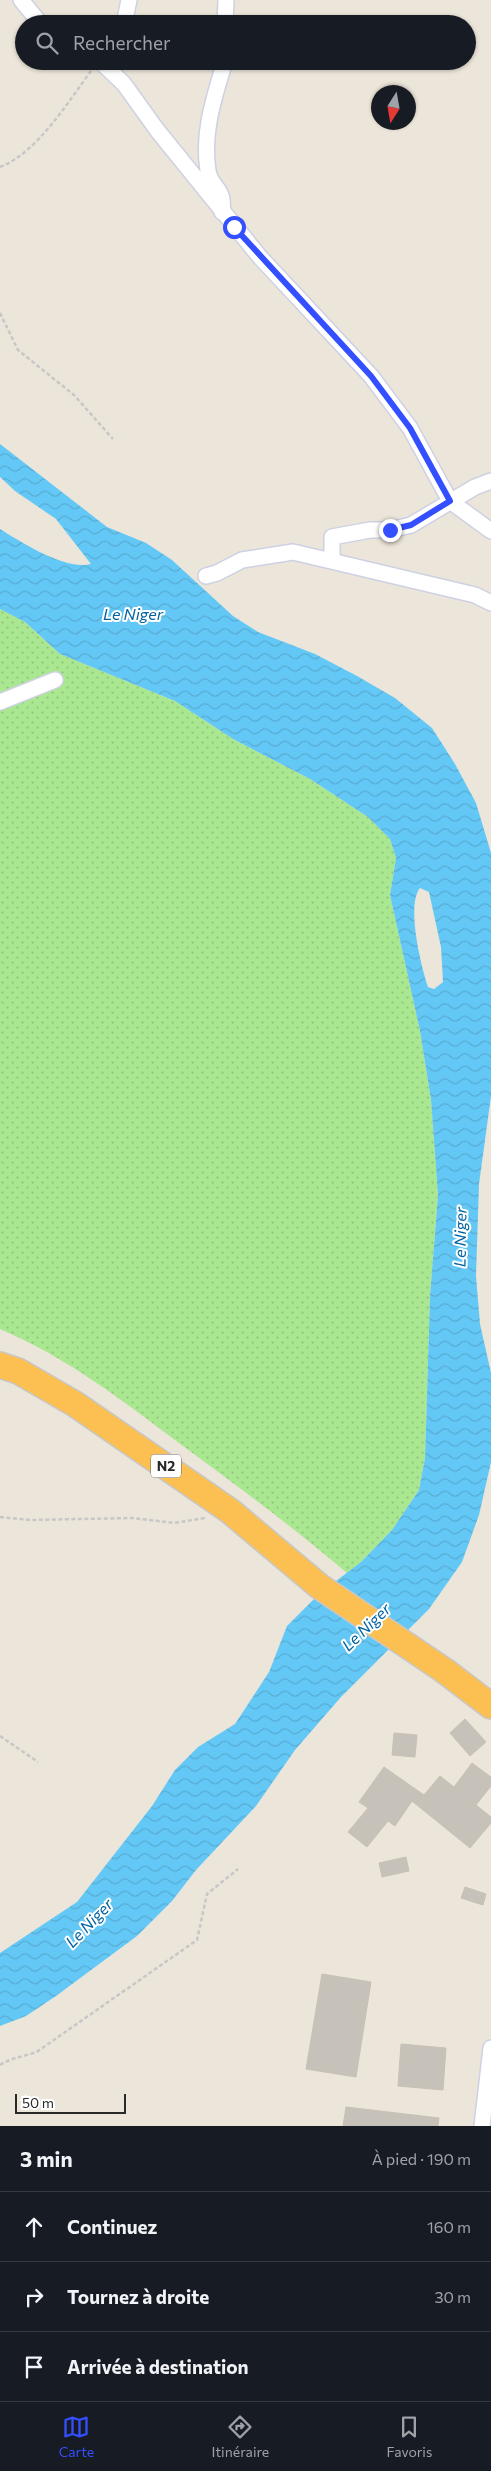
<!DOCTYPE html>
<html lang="fr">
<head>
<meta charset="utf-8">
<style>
	:root { --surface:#171b24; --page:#242831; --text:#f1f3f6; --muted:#9ea1a6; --line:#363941; --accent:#344fff }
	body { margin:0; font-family:Commissioner,sans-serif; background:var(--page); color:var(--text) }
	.compass { position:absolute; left:371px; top:85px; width:45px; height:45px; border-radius:50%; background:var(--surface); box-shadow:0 1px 4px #0004; rotate:191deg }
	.scale { position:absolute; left:15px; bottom:12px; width:111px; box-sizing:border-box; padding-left:5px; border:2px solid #292929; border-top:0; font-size:14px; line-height:18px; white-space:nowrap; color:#292929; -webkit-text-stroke:4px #fff; paint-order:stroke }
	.stop { position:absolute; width:15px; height:15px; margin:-11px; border:4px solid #344fff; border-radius:50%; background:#fff }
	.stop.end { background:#344fff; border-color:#fff; box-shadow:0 1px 5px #0008 }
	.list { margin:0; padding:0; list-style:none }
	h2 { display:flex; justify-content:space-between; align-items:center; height:65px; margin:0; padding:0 20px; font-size:21px }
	h2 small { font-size:16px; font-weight:400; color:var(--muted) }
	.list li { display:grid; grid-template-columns:32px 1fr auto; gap:15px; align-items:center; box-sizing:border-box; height:70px; padding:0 20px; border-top:1px solid var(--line) }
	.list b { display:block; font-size:19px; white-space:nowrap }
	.list em { font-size:16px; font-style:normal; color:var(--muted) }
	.icon { flex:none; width:28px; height:28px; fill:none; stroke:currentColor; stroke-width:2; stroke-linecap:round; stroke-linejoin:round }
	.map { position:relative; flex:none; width:491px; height:2126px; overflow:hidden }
	.search { position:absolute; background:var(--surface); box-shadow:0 1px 4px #0004; left:15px; right:15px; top:15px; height:55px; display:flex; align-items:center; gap:12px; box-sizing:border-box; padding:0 18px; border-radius:28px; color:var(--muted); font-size:19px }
	.sheet { height:275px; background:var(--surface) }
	nav { display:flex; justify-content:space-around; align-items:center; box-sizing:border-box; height:70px; border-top:1px solid var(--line); background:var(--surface); font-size:14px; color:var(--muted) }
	nav a { display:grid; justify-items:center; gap:2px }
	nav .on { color:var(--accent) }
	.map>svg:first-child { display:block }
</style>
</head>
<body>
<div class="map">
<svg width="491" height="2126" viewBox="0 0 491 2126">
	<defs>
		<pattern id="grass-dots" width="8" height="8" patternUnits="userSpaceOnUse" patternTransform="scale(1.25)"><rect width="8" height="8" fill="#aae791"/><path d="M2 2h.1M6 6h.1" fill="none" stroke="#92c67d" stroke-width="1.8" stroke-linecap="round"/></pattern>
		<pattern id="water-waves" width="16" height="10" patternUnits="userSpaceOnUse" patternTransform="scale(1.25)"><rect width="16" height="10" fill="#64c8f6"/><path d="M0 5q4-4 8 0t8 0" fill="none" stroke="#57acd3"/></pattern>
	</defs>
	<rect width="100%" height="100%" fill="#ece5d9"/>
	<path fill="url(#grass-dots)" d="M0,609L25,622L60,654L175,701L233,739L310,779L368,817L390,839L396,858L390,895L420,1031L431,1100L438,1195L430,1296L425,1458L419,1490L392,1530L361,1562L347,1573C293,1527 236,1485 179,1443C122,1400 66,1357 0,1329Z"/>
	<path fill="url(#water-waves)" fill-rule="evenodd" d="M0,444L107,527L146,543L172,560L233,616L258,632L315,654L357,676L395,698L432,728L455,764L476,803L491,853V1096L479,1184L476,1276L480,1324L491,1373V1462L479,1515L462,1562L429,1609L341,1697L295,1750L256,1806L196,1870L172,1901L137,1936L56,1996L26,2016L0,2026V1953L77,1902L152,1806L175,1770L198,1747L235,1724L269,1672L287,1626L319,1594L361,1562L392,1530L419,1490L425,1458L430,1296L438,1195L431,1100L420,1031L390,895L396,858L390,839L368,817L310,779L233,739L175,701L60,654L25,622L0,609V529C21,542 66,571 91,564L56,519L15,491L0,477ZM420,888L429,892L441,947L443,982L434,989L428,987C421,966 406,905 420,888Z"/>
	<g fill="#c7c2b9" stroke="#c8c1b3">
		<polygon points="465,1719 486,1742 470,1756 450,1733"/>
		<polygon points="394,1733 417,1735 415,1757 392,1755"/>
		<polygon points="472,1763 491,1777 491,1786 476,1805 491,1817 491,1823 470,1848 412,1801 395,1826 388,1821 367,1847 348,1832 368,1808 359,1802 384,1767 424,1795 440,1776 454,1787"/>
		<polygon points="406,1857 409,1871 382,1877 379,1863"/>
		<polygon points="465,1887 486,1894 483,1905 461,1898"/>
		<polygon points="322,1974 371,1982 356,2077 306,2069"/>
		<polygon points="401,2044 446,2048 443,2090 398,2086"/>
		<polygon points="346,2107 439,2118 438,2126 343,2126"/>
	</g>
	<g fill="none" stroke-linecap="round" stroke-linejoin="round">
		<defs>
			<g id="minor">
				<polyline points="21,0 41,24"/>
				<polyline points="124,24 129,0"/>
				<polyline points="225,24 226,0"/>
				<polyline points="100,61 124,84 157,130 259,256 371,376 410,428 450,501 491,531"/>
				<path d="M222,212C225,186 211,189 208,171C202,132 214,98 225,61"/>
				<polyline points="332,559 332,537 370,530 390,530 411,525 475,487 491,481"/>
				<polyline points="206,576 217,573 242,560 293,552 475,595 491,603"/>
				<polyline points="0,702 55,680"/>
				<polyline points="482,2126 491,2048"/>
			</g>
			<polyline id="trunk" points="0,1365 18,1371 75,1404 230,1511 319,1586 445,1671 491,1706"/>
		</defs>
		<use href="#minor" stroke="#ced1e3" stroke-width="18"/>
		<use href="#trunk" stroke="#c7c7c7" stroke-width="28"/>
		<g stroke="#c7c7c7" stroke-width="2.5" stroke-dasharray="4 2.5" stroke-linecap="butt">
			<path d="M0,167C37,153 68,102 91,71"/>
			<polyline points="0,313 18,350 74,395 113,439"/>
			<polyline points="0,1517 30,1520 132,1518 174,1523 205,1518"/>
			<polyline points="0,1736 38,1762"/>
			<path d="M0,2065C12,2057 25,2057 38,2051L197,1940L207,1894L238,1869"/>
		</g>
		<use href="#minor" stroke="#fff" stroke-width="15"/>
		<use href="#trunk" stroke="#fcc052" stroke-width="25"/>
	</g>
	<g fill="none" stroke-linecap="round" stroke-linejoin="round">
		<polyline stroke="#344fff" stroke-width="6" points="234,227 371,376 410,428 450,501 411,525 390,530"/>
	</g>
	<g text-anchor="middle" stroke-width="4" stroke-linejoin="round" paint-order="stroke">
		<rect fill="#fff" stroke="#696969" stroke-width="1" x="151" y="1454.5" width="30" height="23" rx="4"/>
		<g font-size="14" font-weight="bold" fill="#292929">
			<text x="166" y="1471">N2</text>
		</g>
		<g font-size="16" font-style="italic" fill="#0463a1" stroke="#fff">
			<text x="133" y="620">Le Niger</text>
			<text transform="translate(460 1237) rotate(-89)" y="6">Le Niger</text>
			<text transform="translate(366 1627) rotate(-44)" y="6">Le Niger</text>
			<text transform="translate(89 1923) rotate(-46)" y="6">Le Niger</text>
		</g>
	</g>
</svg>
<svg class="compass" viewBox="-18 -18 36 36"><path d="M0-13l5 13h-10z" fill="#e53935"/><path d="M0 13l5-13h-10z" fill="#9ea1a6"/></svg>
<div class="scale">50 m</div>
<div class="stop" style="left:234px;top:227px"></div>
<div class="stop end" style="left:390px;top:530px"></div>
<div class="search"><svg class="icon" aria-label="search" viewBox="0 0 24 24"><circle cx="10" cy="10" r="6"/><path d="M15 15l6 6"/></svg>Rechercher</div>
</div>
<section class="sheet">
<h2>3 min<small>À pied · 190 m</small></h2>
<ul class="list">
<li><svg class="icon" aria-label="ahead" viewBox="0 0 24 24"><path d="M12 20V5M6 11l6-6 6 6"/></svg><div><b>Continuez</b></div><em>160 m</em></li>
<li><svg class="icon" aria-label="right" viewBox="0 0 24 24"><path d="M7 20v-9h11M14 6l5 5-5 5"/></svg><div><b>Tournez à droite</b></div><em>30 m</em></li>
<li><svg class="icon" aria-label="arrive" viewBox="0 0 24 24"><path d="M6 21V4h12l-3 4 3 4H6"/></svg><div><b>Arrivée à destination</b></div></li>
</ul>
</section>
<nav>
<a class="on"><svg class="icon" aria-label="map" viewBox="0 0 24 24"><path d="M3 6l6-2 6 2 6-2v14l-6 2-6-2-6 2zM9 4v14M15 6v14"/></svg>Carte</a>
<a><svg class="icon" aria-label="directions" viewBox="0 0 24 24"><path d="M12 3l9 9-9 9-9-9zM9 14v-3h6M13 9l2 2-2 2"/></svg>Itinéraire</a>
<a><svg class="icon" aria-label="saved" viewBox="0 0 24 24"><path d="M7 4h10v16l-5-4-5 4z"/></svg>Favoris</a>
</nav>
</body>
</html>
